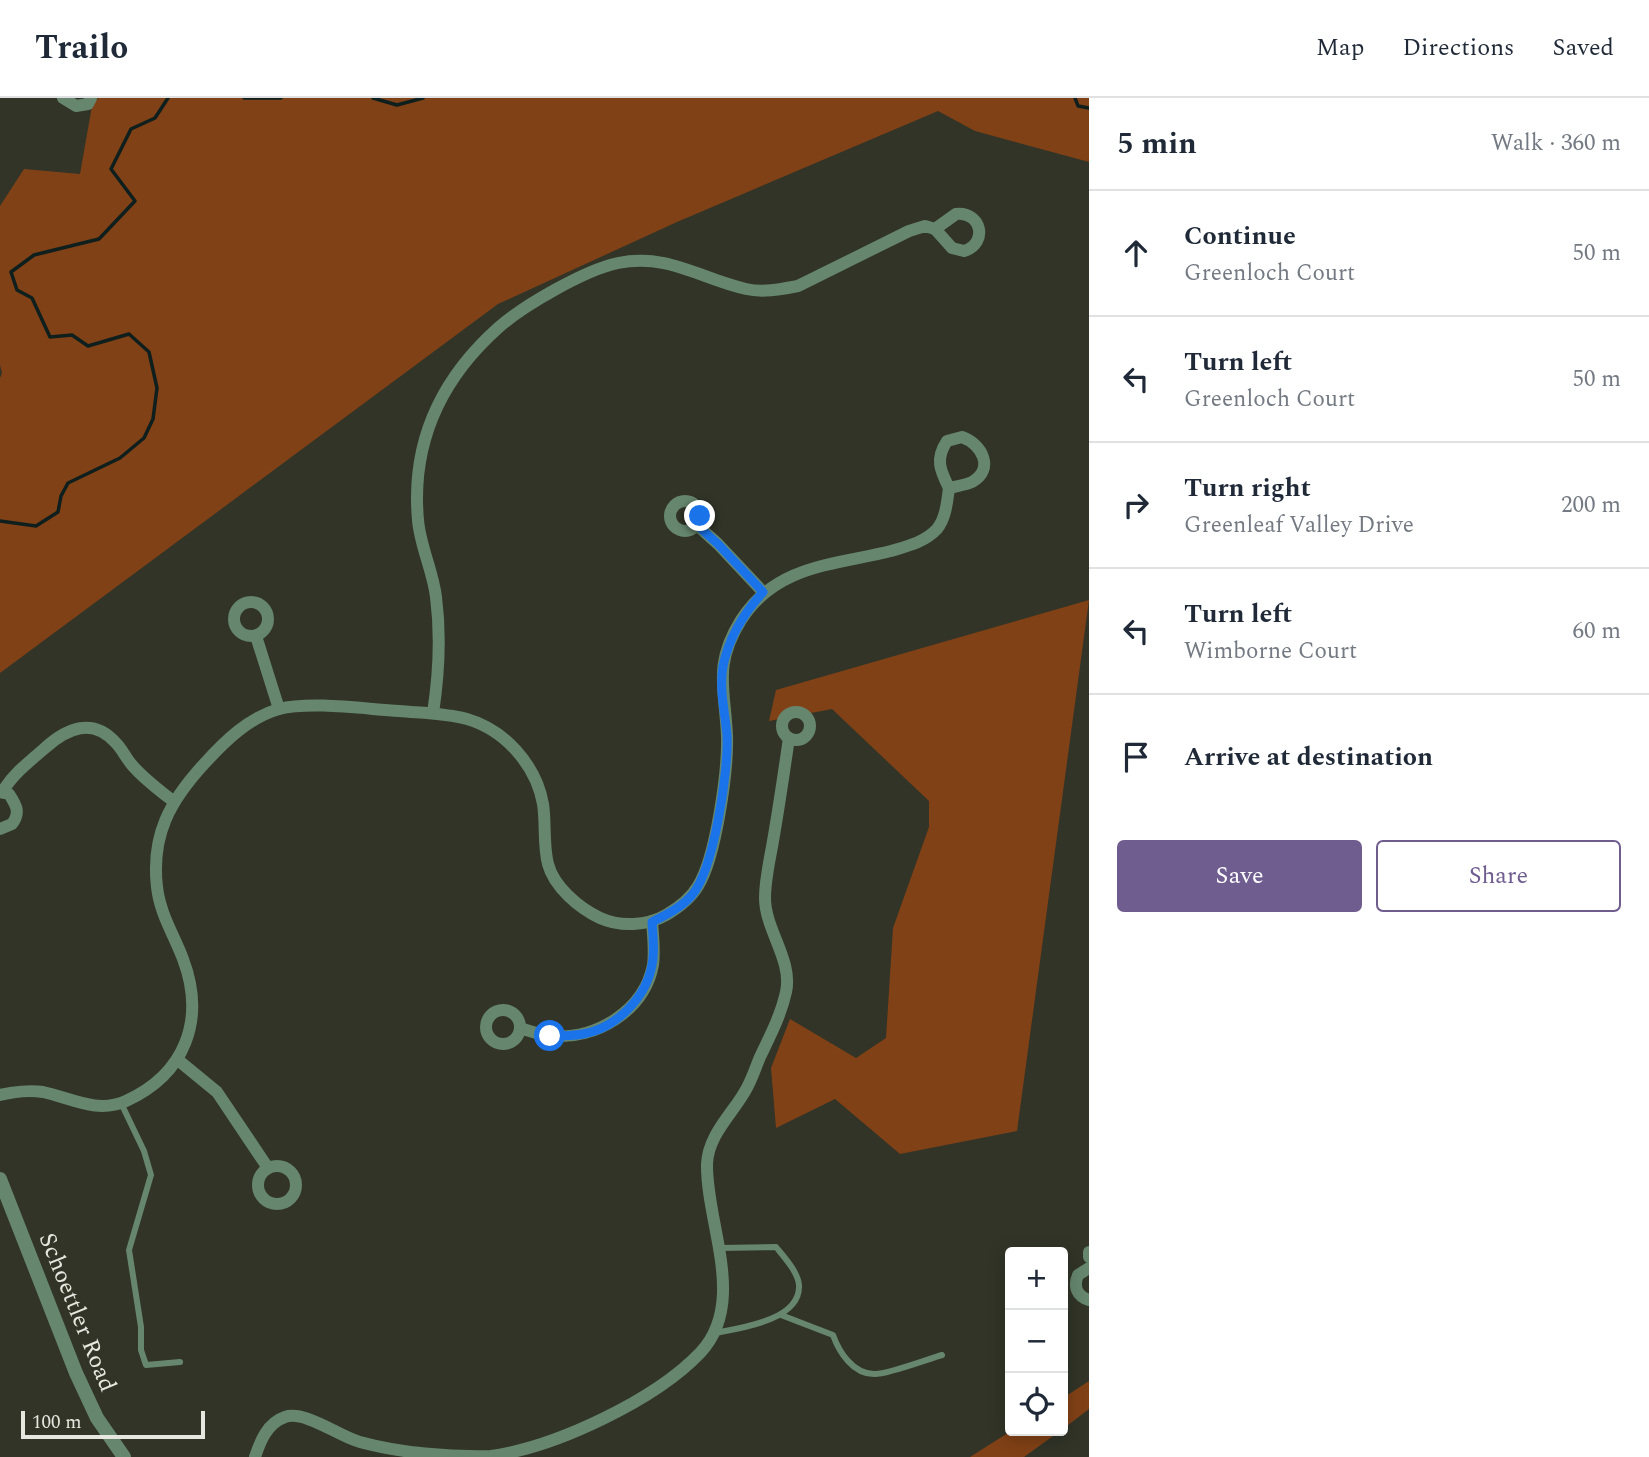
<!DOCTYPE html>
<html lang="en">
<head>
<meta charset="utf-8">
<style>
	:root { --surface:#fff; --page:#f6f6f7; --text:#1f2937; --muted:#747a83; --line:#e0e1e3; --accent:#705d90 }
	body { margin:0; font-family:Spectral,serif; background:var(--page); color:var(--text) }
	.controls { position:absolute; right:21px; bottom:21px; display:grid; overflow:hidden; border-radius:7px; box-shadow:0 4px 18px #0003 }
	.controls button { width:63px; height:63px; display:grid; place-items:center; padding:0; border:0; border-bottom:2px solid var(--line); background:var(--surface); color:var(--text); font:35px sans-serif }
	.scale { position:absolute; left:21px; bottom:18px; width:184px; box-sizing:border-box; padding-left:7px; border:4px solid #e6e8e0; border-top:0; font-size:19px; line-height:24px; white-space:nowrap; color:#e6e8e0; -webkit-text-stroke:5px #313427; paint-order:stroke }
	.stop { position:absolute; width:21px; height:21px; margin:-16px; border:5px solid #1a73e8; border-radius:50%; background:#fff }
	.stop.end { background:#1a73e8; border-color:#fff; box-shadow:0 2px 7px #0008 }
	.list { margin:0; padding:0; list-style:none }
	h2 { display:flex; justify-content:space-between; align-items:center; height:91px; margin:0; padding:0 28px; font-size:30px }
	h2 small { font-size:23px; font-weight:400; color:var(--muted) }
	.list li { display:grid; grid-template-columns:46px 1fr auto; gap:21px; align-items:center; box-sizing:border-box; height:126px; padding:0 28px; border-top:2px solid var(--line) }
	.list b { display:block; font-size:26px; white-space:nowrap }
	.list p { margin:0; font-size:23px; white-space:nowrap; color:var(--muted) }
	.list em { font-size:23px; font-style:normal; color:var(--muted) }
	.actions { display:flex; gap:14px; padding:21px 28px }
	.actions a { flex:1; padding:16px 0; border:2px solid var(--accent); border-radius:7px; text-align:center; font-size:24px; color:var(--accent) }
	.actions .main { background:var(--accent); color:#fff }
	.icon { flex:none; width:38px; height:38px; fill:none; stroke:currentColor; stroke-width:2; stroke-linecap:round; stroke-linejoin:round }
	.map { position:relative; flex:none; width:1089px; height:1359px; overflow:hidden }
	header { display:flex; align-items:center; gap:42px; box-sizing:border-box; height:98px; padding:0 35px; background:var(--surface); border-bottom:2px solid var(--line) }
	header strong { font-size:33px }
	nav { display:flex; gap:38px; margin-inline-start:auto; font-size:24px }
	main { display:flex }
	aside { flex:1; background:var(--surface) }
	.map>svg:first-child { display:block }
</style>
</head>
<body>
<header>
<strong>Trailo</strong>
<nav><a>Map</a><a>Directions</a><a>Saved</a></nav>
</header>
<main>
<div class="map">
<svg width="1089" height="1359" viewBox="0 0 1089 1359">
	<rect width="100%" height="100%" fill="#313427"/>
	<g fill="#814116">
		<polygon points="98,0 1089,0 1089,64 975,33 938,13 677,124 498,206 0,575 0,280 2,275 0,267 0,108 24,71 80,76 92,8"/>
		<polygon points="1089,502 1017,1033 900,1056 835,1001 776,1030 771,970 790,921 856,960 886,940 893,830 929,729 929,703 832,611 769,623 776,592"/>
		<polygon points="1089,1283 1089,1311 1063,1331 1063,1300"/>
		<polygon points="1011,1333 1060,1333 1024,1359 970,1359"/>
	</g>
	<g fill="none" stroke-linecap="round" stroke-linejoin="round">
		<g stroke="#0e1f1d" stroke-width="3.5">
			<polyline points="244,0 281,0"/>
			<polyline points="373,0 397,7 423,0"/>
			<polyline points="1075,0 1078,8 1089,10"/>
			<polyline points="0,423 36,428 58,414 61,398 68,385 120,360 144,340 153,321 157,290 149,254 129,236 88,248 72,237 50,239 32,200 17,192 11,174 34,157 99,141 135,103 111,71 131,31 155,20 168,0"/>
		</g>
		<g stroke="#66866e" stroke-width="6">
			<polyline points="121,1005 144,1053 151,1077 129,1152 141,1229 141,1252 146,1267 180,1264"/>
			<path d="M781,1217L833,1237C839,1254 853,1276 874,1276C886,1277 928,1261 942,1257"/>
			<path d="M715,1235C741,1230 801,1222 799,1187C798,1174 784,1159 776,1149L720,1150"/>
		</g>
		<g stroke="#66866e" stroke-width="12">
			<polyline points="63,0 76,8 88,6 91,0"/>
			<path d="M956,116C981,113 989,145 964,153L952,150L935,131Z"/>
			<path d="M962,339C982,346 995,371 972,384C966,387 957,388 949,390C940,372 935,361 947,343Z"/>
			<circle cx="685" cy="418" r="15"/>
			<polyline points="698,428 718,446 763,494"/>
			<circle cx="251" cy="521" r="17"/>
			<polyline points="256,538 279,611"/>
			<circle cx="796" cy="628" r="14"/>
			<path d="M433,615C439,576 441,538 436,499C433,473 420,448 418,422C411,344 441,281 498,230C524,207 585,172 618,165C668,155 701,181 746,191C763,195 782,191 798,188L909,133L925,128L935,131"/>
			<path d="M3,693C13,676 30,663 45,650C67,630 93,619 116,645C122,651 126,660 132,667C144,681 159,692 173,703"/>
			<path d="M0,694L9,696C16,707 21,714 12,726L0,731"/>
			<circle cx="503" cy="929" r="17"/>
			<path d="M520,930C530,933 541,937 551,938C596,942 644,913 653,867C655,853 653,837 652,823"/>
			<polyline points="178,962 217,994 268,1070"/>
			<path d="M0,997C12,994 30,992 43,994C71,1000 97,1016 126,1003C185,976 206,922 183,861C174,837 160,816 157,789C151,737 170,703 204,666C225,643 248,620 279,611C311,603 365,611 399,613C422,615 445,615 467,621C505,632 536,667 543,706C546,725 543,747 548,766C554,789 579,810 600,820C620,829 647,828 666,817C678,810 691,800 698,788C716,759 728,673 727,638C725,591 713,567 741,522C776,467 834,467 891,453C908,448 925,444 937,431C946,420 947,404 949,390"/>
			<circle cx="277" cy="1087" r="19"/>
			<polyline points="1089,1154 1089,1159"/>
			<path d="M1089,1170L1078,1177C1073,1189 1077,1198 1089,1202"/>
			<path d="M255,1359C260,1344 267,1325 285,1319C305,1312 340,1339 360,1344C400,1355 450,1359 491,1358C556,1349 655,1302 700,1255C748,1204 706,1126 707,1066C708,1038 731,1017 744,995C751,984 755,971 760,959C770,938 781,917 786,894C793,862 765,832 765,800C765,781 770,761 773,743C779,709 784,674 789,640"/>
		</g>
		<polyline stroke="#66866e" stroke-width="14" points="0,1081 76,1275 97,1320 124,1359"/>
	</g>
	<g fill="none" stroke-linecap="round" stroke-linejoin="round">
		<path stroke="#1a73e8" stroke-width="9" d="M550,938C561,938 572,938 583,936C616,930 646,900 652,867C655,853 653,837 652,824C666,817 682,809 692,797C714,772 729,671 727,637C725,614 719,592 723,568C729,539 743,516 763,494L718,446L698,428L700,418"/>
	</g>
	<g text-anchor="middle" stroke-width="5" stroke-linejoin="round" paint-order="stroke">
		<g font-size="24" fill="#e6e8e0" stroke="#313427">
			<text transform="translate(78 1214) rotate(68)" y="8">Schoettler Road</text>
		</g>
	</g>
</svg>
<div class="controls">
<button>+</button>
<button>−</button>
<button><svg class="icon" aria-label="locate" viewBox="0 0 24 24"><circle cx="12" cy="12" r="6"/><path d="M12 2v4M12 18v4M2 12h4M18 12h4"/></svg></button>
</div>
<div class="scale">100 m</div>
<div class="stop" style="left:550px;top:938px"></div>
<div class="stop end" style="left:700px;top:418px"></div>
</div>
<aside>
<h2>5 min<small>Walk · 360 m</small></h2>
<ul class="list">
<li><svg class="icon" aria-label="ahead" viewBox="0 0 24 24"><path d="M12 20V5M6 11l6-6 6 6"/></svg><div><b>Continue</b><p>Greenloch Court</p></div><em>50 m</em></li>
<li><svg class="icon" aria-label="left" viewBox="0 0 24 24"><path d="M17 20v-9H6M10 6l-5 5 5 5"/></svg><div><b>Turn left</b><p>Greenloch Court</p></div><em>50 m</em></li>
<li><svg class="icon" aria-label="right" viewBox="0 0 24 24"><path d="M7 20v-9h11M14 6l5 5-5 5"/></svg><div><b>Turn right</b><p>Greenleaf Valley Drive</p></div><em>200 m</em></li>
<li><svg class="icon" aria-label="left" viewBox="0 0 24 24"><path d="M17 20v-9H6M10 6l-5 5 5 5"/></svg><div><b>Turn left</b><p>Wimborne Court</p></div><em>60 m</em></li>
<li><svg class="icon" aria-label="arrive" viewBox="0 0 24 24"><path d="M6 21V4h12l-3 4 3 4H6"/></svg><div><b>Arrive at destination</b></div></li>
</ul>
<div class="actions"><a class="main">Save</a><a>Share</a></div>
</aside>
</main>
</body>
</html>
